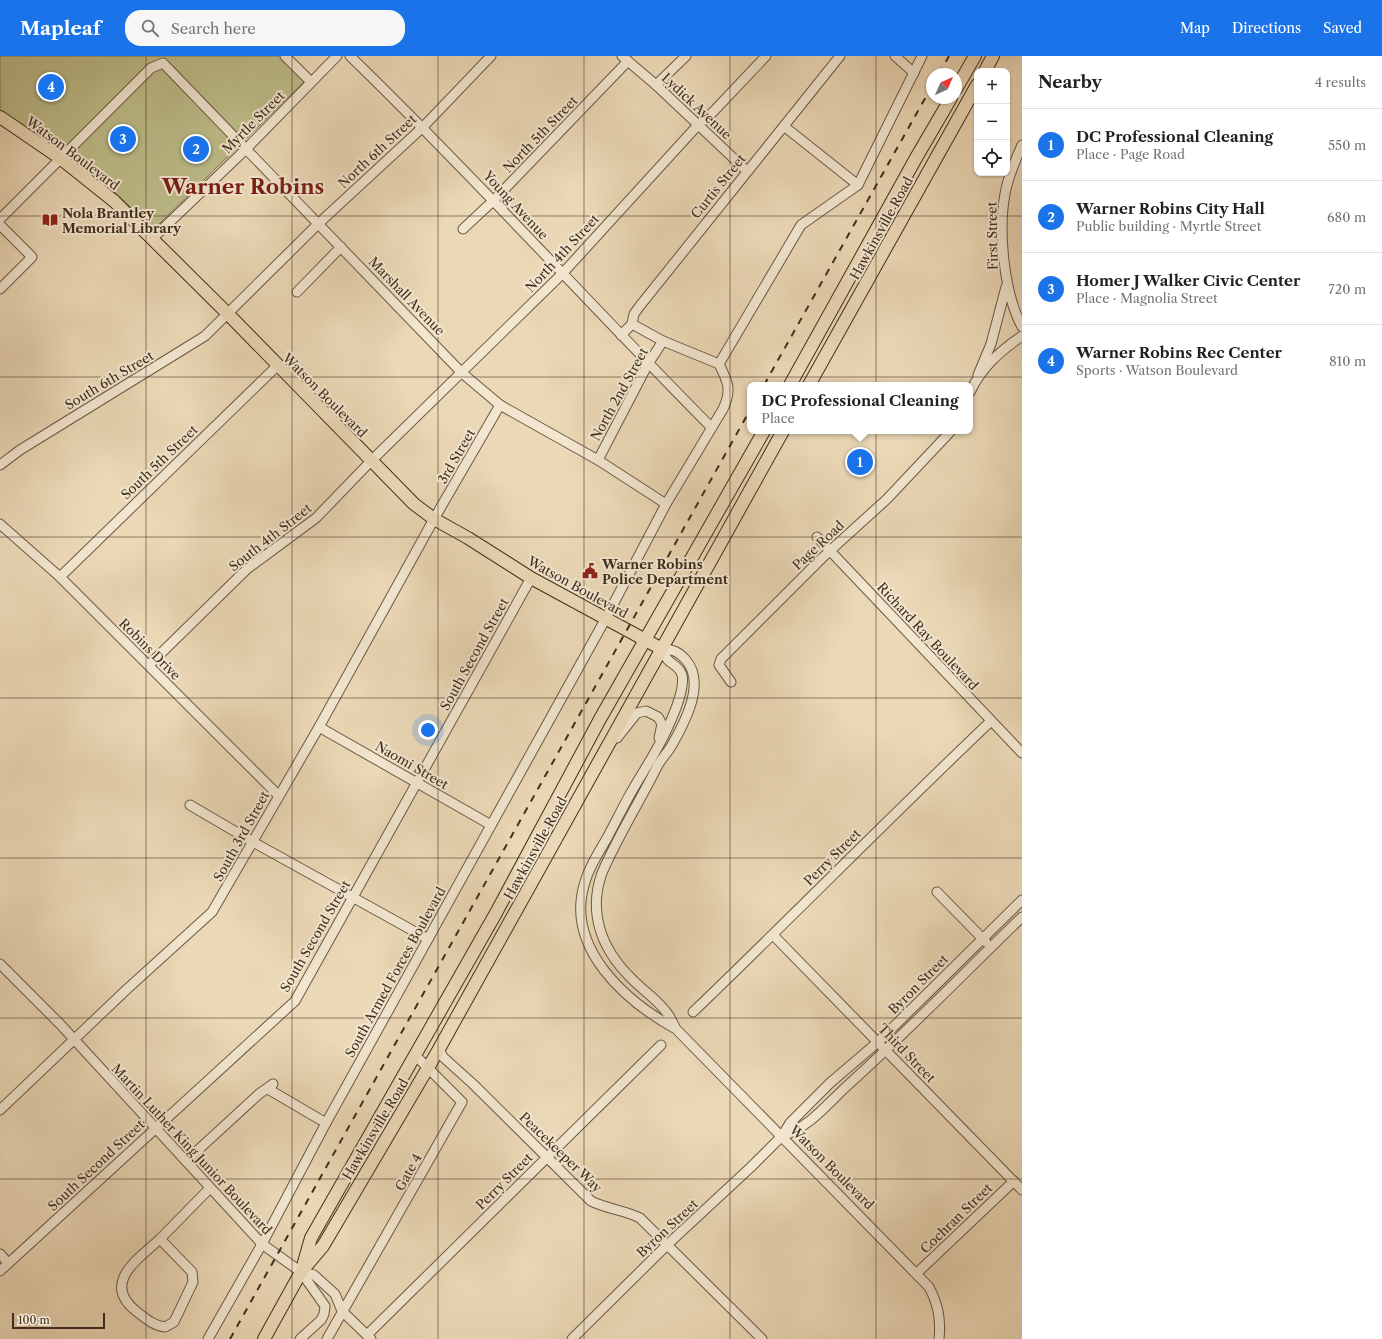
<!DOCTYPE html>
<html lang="en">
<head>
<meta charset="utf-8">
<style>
	:root { --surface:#fff; --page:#f6f6f6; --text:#202124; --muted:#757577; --line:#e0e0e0; --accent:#1a73e8 }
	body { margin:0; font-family:"Libre Caslon Text",serif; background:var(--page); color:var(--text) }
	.controls { position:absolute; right:12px; top:12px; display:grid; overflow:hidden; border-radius:8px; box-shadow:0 1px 3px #0004 }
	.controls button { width:36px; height:36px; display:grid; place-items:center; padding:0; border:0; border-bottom:1px solid var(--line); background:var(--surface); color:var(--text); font:20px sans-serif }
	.compass { position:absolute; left:926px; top:12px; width:36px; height:36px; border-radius:50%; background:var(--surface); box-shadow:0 1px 3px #0004; rotate:45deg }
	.scale { position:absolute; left:12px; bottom:10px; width:93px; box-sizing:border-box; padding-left:4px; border:2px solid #412e1d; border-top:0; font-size:11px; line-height:14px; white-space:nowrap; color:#412e1d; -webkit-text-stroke:3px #f2e6d0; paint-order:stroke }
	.you { position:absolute; left:428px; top:674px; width:14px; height:14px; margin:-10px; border:3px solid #fff; border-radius:50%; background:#1a73e8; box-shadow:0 0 0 6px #1a73e833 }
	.badge { display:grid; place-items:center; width:26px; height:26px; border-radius:50%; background:var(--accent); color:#fff; font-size:13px; font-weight:700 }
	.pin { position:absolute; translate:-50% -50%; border:2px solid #fff; box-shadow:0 1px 4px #0006 }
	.popup { position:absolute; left:747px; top:326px; width:226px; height:52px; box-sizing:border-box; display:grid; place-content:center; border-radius:8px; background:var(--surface); filter:drop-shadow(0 1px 3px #0005); font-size:13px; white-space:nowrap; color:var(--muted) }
	.popup b { font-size:15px; color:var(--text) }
	.popup::after { content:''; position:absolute; left:50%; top:100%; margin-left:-8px; border:8px solid transparent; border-top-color:var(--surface) }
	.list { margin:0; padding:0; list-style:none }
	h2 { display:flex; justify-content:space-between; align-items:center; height:52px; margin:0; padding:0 16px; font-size:17px }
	h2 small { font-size:13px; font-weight:400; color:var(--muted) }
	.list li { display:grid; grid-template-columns:26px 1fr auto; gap:12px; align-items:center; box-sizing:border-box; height:72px; padding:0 16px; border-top:1px solid var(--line) }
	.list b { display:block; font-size:15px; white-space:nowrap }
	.list p { margin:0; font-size:13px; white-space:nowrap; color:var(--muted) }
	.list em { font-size:13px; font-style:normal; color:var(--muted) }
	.icon { flex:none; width:22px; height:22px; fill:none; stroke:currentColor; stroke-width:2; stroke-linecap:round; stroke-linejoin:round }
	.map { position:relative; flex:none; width:1022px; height:1283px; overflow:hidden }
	header { display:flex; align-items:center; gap:24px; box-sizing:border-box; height:56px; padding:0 20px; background:var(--accent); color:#fff }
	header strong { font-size:19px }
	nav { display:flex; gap:22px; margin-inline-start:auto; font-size:14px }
	.search { width:280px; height:36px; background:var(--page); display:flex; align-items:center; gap:10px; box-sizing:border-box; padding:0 14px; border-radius:16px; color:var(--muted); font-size:15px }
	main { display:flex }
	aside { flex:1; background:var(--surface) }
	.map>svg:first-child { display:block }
</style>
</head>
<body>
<header>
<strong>Mapleaf</strong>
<div class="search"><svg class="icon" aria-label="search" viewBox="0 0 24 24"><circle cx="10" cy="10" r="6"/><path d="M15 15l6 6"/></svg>Search here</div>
<nav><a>Map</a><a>Directions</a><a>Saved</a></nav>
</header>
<main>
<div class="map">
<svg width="1022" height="1283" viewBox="0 0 1022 1283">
	<rect width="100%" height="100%" fill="#ebd8b6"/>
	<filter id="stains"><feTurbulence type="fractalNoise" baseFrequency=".005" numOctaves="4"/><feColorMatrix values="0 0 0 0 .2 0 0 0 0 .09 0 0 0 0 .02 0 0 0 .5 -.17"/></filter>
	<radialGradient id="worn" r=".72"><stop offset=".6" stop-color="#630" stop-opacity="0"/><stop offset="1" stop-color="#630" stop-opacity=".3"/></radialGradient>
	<polygon fill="#bdbd8a" stroke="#7f7654" points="0,0 285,0 307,23 154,173 113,135 62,92 0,58"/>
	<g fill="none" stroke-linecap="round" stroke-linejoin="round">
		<defs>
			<g id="minor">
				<polyline points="285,0 311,26"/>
				<path d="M350,0C474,120 589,248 711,371"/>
				<polyline points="622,0 656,29 747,115"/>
				<polyline points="895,0 914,17"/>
				<polyline points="656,29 686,0"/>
				<polyline points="785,71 858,129"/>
				<path d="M1022,89C1015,105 1008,121 1005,138C998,176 1004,237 1022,271"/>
				<polyline points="0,163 151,12 163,7 462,317 500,349 598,404 666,448"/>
				<polyline points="0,169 32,201 0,233"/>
				<polyline points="463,173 494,144 628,5"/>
				<polyline points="152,183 245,94 337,0"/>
				<polyline points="297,236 341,191"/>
				<polyline points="632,268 663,285 719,308"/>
				<polyline points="621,279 632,268 634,258 639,251 840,0"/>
				<polyline points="978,319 991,288 1006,231"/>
				<path d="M970,336C982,311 999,296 1022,280"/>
				<polyline points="598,404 648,308 663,285"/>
				<polyline points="0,409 20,394 205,280 318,168 423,71 491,0"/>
				<polyline points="0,468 60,521 278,739"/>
				<polyline points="817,481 1022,697"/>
				<polyline points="60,521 277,310"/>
				<polyline points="149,609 247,513 316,462 371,405 562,218 698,69 713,56 766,0"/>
				<polyline points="731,626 719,609 721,603 822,502 887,443 951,375"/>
				<polyline points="319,671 491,769"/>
				<polyline points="617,682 637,657 646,655 658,661 662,668 659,682"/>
				<polyline points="190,749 253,786 428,883"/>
				<polyline points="937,836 986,886"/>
				<polyline points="773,879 1022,1134"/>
				<polyline points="0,908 60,968 262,1188 301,1216 314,1219 335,1238 342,1255 371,1283"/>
				<path d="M693,956C793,860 890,761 991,665"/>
				<path d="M676,973C625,945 564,891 585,826C589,811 599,796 607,782C614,769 621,755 628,742C641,718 657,696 668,671C674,658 685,632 682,619C680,611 673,609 668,604C665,601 664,596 662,593C673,593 679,596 686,604C706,627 685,666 672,689C668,696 662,702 658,709C640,745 618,780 602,817C588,856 601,892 630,921C641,933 658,944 667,957C671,962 673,968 676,973L929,1231C938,1248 941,1263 939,1283"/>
				<path d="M439,993L443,1001L473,1028L591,1145C607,1153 624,1154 640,1162L762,1283"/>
				<polyline points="268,1033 326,1067"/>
				<polyline points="0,1054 126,934 212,856 319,671 434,463 500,349"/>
				<path d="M782,1080C810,1071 827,1048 848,1029C908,975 964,917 1022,861"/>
				<polyline points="186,1105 259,1038 273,1028"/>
				<path d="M160,1183L192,1216L193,1226L174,1266L165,1271C154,1270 145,1262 136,1255C101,1227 138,1203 160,1183Z"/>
				<polyline points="160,1183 210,1132"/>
				<polyline points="0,1198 8,1207"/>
				<polyline points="0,1215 295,945 531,522"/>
				<polyline points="917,1217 1014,1125"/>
				<polyline points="367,1279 661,989"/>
				<path d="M208,1283L262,1188L326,1067L606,562L666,448L723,353C732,334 728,326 719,308L801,169L858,129L922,0"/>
				<polyline points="300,1283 321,1264 324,1258 325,1250 301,1216"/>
				<polyline points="327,1283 462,1046 415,999"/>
				<polyline points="572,1283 668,1188 751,1111 782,1080 790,1067 830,1027 878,986 1022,844"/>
			</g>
			<g id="major">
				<polyline points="985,15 993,0"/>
				<polyline points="956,33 975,0"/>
				<polyline points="0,61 60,102 114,145 227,257 414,448 434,463 468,482 531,522 662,593"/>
				<polyline points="790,329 916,102 951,42"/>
				<polyline points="809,329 977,29"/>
				<polyline points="303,1210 311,1182 496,857 600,663 764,375"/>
				<polyline points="264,1283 301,1216 323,1190 439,993 783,375"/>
			</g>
		</defs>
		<use href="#minor" stroke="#6c5843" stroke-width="11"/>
		<use href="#major" stroke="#412e1d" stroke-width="14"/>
		<use href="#minor" stroke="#f2e6d0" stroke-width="9"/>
		<use href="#major" stroke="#ebd8b6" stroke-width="12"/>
		<g stroke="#412e1d" stroke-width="2" stroke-dasharray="7 7" stroke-linecap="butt">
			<polyline points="939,18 949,0"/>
			<polyline points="764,329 932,30"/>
			<polyline points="230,1283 750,354"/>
		</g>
	</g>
	<path fill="none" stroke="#412e1d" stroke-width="1" stroke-opacity="0.55" d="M146,0V1283M292,0V1283M438,0V1283M584,0V1283M730,0V1283M876,0V1283M0,160H1022M0,321H1022M0,481H1022M0,642H1022M0,802H1022M0,962H1022M0,1123H1022"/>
	<defs>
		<symbol id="library-bare" viewBox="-9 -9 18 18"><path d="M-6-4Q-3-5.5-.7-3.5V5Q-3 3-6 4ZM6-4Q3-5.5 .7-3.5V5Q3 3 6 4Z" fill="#8f2418" stroke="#f2e6d0" stroke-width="2.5" paint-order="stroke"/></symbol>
		<symbol id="civic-bare" viewBox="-9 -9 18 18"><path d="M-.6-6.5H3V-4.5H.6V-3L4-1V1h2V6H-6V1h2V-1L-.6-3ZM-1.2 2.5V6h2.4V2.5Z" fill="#8f2418" stroke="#f2e6d0" stroke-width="2.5" paint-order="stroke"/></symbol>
	</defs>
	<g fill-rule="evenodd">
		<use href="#library-bare" x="39" y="153" width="22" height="22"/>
		<use href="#civic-bare" x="579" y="504" width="22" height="22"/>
	</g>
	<g text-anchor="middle" stroke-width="4" stroke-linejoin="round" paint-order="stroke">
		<g font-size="13" fill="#412e1d" stroke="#f2e6d0">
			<text transform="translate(697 50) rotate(43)" y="5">Lydick Avenue</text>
			<text transform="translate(253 66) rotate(-45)" y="5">Myrtle Street</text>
			<text transform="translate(540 78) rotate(-46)" y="5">North 5th Street</text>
			<text transform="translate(377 95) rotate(-43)" y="5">North 6th Street</text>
			<text transform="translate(73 97) rotate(37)" y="5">Watson Boulevard</text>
			<text transform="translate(718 130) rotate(-51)" y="5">Curtis Street</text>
			<text transform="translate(516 149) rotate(47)" y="5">Young Avenue</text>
			<text transform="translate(881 172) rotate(-61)" y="5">Hawkinsville Road</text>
			<text transform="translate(992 180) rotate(-91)" y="5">First Street</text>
			<text transform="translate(562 197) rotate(-47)" y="5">North 4th Street</text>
			<text transform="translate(407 240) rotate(46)" y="5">Marshall Avenue</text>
			<text transform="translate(109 324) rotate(-31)" y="5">South 6th Street</text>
			<text transform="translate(619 338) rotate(-61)" y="5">North 2nd Street</text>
			<text transform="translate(325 339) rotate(45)" y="5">Watson Boulevard</text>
			<text transform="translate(456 400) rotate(-60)" y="5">3rd Street</text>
			<text transform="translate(159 406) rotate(-44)" y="5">South 5th Street</text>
			<text transform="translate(270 481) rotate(-38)" y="5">South 4th Street</text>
			<text transform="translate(818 489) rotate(-43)" y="5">Page Road</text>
			<text transform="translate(578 531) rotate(29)" y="5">Watson Boulevard</text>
			<text transform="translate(928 580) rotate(47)" y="5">Richard Ray Boulevard</text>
			<text transform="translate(150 593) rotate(45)" y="5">Robins Drive</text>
			<text transform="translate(474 598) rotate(-61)" y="5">South Second Street</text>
			<text transform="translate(412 709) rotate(30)" y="5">Naomi Street</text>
			<text transform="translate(241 780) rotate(-61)" y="5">South 3rd Street</text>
			<text transform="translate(535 792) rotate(-61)" y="5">Hawkinsville Road</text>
			<text transform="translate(832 801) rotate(-45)" y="5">Perry Street</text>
			<text transform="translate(315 880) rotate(-60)" y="5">South Second Street</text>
			<text transform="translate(395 916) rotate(-61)" y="5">South Armed Forces Boulevard</text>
			<text transform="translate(918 928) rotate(-45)" y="5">Byron Street</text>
			<text transform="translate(907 997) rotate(46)" y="5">Third Street</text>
			<text transform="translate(375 1073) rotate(-59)" y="5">Hawkinsville Road</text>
			<text transform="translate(192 1093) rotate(47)" y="5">Martin Luther King Junior Boulevard</text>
			<text transform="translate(561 1096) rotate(44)" y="5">Peacekeeper Way</text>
			<text transform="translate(96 1109) rotate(-43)" y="5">South Second Street</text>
			<text transform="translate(832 1111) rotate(45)" y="5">Watson Boulevard</text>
			<text transform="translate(408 1116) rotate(-61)" y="5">Gate 4</text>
			<text transform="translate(504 1125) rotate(-45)" y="5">Perry Street</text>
			<text transform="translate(956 1162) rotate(-44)" y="5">Cochran Street</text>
			<text transform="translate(667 1172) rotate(-43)" y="5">Byron Street</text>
		</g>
		<g font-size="13" font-weight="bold" fill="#412e1d" stroke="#f2e6d0" text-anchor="start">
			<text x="62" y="162">Nola Brantley<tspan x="62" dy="15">Memorial Library</tspan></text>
			<text x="602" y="513">Warner Robins<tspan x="602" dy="15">Police Department</tspan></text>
		</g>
		<g font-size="21" font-weight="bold" fill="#7a1f14" stroke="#f2e6d0">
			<text x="243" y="138">Warner Robins</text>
		</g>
	</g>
	<rect width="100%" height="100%" filter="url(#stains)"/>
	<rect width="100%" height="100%" fill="url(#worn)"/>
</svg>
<div class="controls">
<button>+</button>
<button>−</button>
<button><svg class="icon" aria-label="locate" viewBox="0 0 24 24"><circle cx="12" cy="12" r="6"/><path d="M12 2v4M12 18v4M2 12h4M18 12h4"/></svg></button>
</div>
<svg class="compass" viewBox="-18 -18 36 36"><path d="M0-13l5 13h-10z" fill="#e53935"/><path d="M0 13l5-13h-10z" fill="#757577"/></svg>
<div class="scale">100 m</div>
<div class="you"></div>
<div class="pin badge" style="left:860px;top:406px">1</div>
<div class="popup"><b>DC Professional Cleaning</b>Place</div>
<div class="pin badge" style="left:196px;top:93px">2</div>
<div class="pin badge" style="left:123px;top:83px">3</div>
<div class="pin badge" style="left:51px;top:31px">4</div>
</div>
<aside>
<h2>Nearby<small>4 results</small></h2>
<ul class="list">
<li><span class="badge">1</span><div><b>DC Professional Cleaning</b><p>Place · Page Road</p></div><em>550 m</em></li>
<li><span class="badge">2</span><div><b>Warner Robins City Hall</b><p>Public building · Myrtle Street</p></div><em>680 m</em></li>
<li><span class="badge">3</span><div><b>Homer J Walker Civic Center</b><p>Place · Magnolia Street</p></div><em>720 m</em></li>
<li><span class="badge">4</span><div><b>Warner Robins Rec Center</b><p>Sports · Watson Boulevard</p></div><em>810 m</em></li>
</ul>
</aside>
</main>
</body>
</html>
